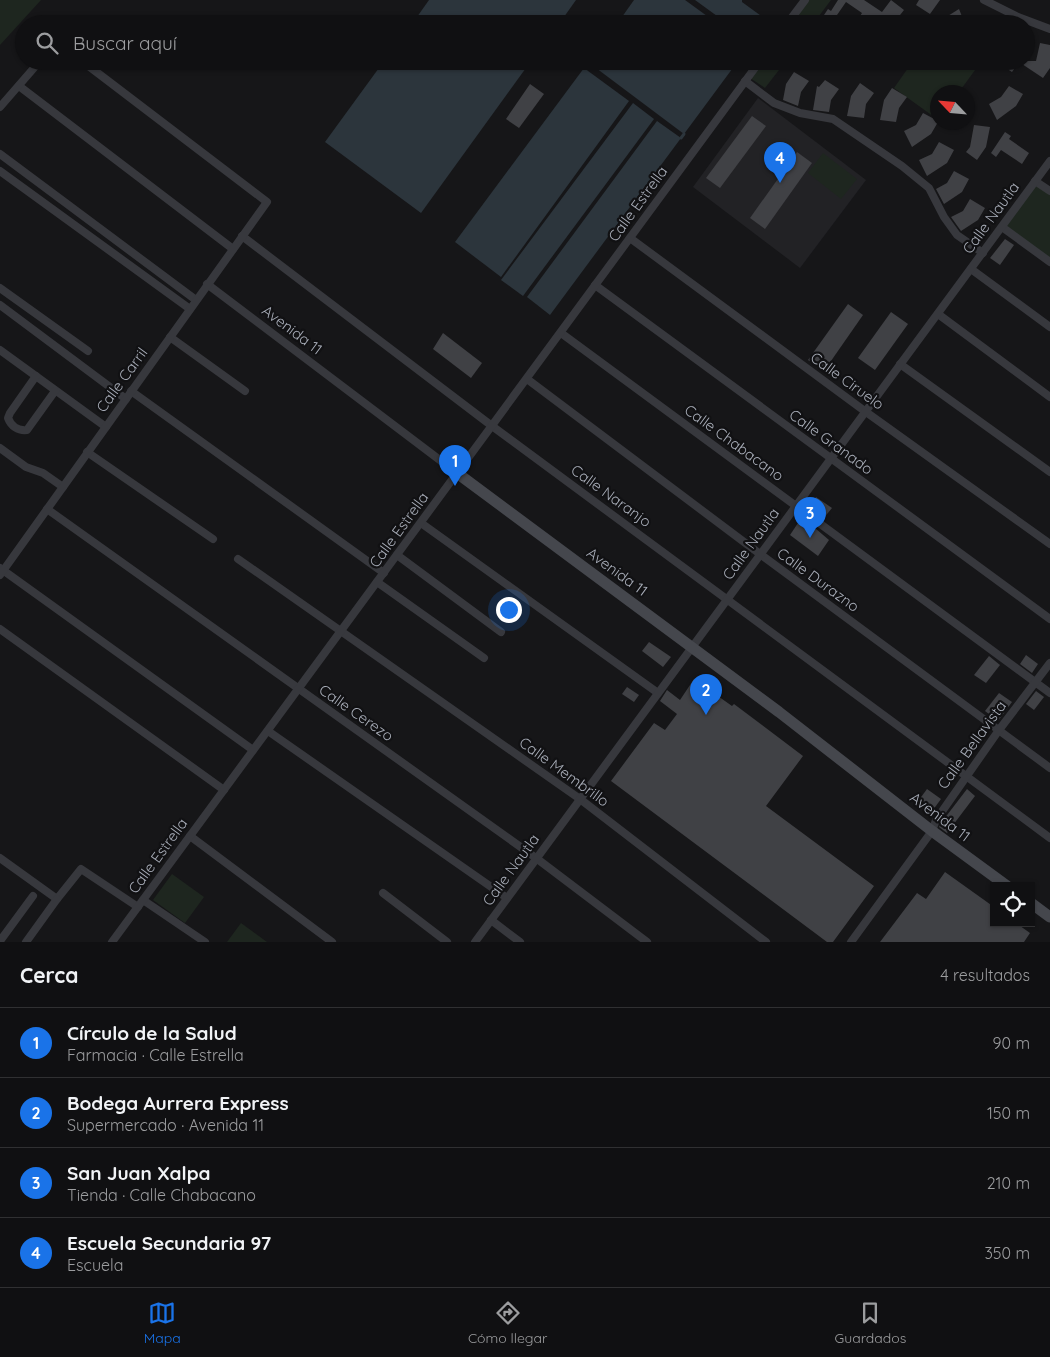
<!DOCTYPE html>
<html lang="es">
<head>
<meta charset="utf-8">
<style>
	:root { --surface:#101012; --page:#19191b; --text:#f1f3f6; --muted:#9c9d9f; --line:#303032; --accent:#1a73e8 }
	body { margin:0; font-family:Quicksand,sans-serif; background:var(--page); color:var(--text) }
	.controls { position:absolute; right:15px; bottom:15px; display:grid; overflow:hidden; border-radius:0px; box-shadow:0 1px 4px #0004 }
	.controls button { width:45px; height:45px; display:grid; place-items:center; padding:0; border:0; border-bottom:1px solid var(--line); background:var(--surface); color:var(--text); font:25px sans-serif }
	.compass { position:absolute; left:930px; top:85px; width:45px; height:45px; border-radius:50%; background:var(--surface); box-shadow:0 1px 4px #0004; rotate:296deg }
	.you { position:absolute; left:508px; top:609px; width:18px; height:18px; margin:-12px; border:4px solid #fff; border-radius:50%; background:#1a73e8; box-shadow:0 0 0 8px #1a73e833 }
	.badge { display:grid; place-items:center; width:32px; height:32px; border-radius:50%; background:var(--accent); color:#fff; font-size:16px; font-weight:700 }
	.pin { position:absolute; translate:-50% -41px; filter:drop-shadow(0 1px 2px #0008) }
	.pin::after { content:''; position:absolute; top:26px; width:18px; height:15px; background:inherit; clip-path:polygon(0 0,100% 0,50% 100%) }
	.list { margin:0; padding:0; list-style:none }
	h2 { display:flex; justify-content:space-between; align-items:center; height:65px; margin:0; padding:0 20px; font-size:21px }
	h2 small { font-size:16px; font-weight:400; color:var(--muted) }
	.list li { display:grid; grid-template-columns:32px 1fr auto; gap:15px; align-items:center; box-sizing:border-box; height:70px; padding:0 20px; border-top:1px solid var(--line) }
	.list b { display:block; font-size:19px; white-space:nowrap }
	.list p { margin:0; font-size:16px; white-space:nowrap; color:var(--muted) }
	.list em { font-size:16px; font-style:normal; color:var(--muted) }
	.icon { flex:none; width:28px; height:28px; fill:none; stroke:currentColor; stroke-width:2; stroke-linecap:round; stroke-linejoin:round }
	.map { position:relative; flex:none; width:1050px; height:942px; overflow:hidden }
	.search { position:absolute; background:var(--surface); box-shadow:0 1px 4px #0004; left:15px; right:15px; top:15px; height:55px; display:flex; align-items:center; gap:12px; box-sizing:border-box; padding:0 18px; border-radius:28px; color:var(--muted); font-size:19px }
	.sheet { height:345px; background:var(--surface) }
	nav { display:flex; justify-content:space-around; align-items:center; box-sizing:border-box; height:70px; border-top:1px solid var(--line); background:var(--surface); font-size:14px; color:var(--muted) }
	nav a { display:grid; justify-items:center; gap:2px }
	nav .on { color:var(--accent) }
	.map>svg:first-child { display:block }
</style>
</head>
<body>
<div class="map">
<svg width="1050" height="942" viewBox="0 0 1050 942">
	<rect width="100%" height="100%" fill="#161618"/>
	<polygon fill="#222225" points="758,98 866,180 800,268 693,187"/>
	<g fill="#1e261f">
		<polygon points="0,0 41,0 0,45"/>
		<polygon points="808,0 831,0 813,24 791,24"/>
		<polygon points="763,61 786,61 765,88 750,78"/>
		<polygon points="913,61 971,61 978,66 959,92 938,92 937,119 894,88"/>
		<polygon points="823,153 857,179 841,199 808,173"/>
		<polygon points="1035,181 1050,191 1050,262 1002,227"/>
		<polygon points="172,874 204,897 185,923 153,900"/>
		<polygon points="241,923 267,942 227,942"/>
	</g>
	<g fill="#2c353c">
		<polygon points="429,0 576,0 559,24 412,24"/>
		<polygon points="634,0 685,0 718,24 617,24"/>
		<polygon points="695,0 742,0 742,2 768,21 766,24 728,24"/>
		<polygon points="384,61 531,61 421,213 325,142"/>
		<polygon points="589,61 738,61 684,134 588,62"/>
		<polygon points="584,68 629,101 501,277 455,242"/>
		<polygon points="633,103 654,119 523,296 501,280"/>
		<polygon points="657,121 681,138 550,315 527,297"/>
	</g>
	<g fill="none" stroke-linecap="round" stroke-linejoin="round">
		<g stroke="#2c353c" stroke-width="3">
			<polyline points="584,68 588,62"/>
			<polyline points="681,138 684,134"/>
		</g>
	</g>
	<g fill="#404145">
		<polygon points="838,0 864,0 882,12 891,0 904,10 893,24 855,24 862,13 846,2 837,15 850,24 825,24 820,21 828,9 831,11"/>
		<polygon points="919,0 940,0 930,14 916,5"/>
		<polygon points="959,9 965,24 935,24"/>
		<polygon points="1040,43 1050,45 1050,68 1043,78 1019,62 1012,72 995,61 1036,61"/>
		<polygon points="839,61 859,61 853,70"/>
		<polygon points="794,72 809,81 801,92 798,106 783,100 786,84"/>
		<polygon points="825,80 839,89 831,100 829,112 813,110 817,86 819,87"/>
		<polygon points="860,83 874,93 866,104 864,118 847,116 851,96"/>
		<polygon points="530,84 544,94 519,128 506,119"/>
		<polygon points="1009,86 1023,94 1016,106 997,120 989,104 1001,97"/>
		<polygon points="892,88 907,97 899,108 896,122 880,120 884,100"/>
		<polygon points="923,113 938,121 938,122 931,134 912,147 904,131 916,125"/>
		<polygon points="752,116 766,126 720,188 706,178"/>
		<polygon points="974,125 990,127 986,147 977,160 966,152 970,147"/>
		<polygon points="1005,132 1011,136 1009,139 1029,153 1022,164 1001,150 996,157 991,153"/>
		<polygon points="939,142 954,150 947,163 927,176 919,160 932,154"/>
		<polygon points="797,152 812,163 765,229 750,218"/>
		<polygon points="954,171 969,179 962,192 944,204 936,189 947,183"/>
		<polygon points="970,199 985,208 978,220 961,231 951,217 963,211"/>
		<polygon points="1005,239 1014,245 1000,265 990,258"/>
		<polygon points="848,304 863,315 824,371 808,360"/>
		<polygon points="891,312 908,324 875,370 858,358"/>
		<polygon points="443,333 482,363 471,378 433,349"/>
		<polygon points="816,497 832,508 823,519 808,508"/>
		<polygon points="802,517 829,540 818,556 790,535"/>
		<polygon points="649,642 671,657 663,667 642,651"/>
		<polygon points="1026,655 1038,664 1032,673 1020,664"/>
		<polygon points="989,656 1000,665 986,683 974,675"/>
		<polygon points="694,679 732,706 734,704 803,756 766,806 874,886 833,942 827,942 611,781 654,723 665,730 677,714 660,701 667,690 680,700"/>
		<polygon points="627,687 639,695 634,702 622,694"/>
		<polygon points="1036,691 1044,697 1034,710 1026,704"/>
		<polygon points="999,693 1012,702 998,721 985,711"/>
		<polygon points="927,789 941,799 930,814 916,804"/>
		<polygon points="967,789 975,796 947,833 939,827 941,823"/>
		<polygon points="945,872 994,907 994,923 1016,923 1030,933 1024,942 880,942 917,893 926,899"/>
	</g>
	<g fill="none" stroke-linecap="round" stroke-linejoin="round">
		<g stroke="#37383d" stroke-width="8">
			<polyline points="984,0 1018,17 1050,29"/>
			<polyline points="787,24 805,0"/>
			<polyline points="745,81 774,103 800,113 833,119 902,166 929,188 944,217 957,235 983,253"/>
			<polyline points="19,86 233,249"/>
			<polyline points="0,107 40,61"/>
			<polyline points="0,154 196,300"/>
			<polyline points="0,171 190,309"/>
			<polyline points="1035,181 1050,191"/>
			<polyline points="1002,227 1050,262"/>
			<polyline points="242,236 492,426 1050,838"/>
			<polyline points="630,238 866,412 1050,544"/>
			<polyline points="971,269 1050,327"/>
			<polyline points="207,284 457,473"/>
			<polyline points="595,285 1050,619"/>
			<polyline points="0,288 88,351"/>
			<polyline points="0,305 126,399"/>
			<polyline points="938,314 1050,397"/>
			<polyline points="561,333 1050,693"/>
			<polyline points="170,337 245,391"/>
			<polyline points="0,350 106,427"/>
			<polyline points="900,364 1050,472"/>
			<path d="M36,376L10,413L8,418C11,426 18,431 27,430L55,391"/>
			<polyline points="527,379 760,554 1050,768"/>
			<polyline points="131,391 384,573"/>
			<polyline points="0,448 26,467 43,473 63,487"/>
			<polyline points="87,452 213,539"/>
			<polyline points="47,509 536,858 647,942"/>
			<polyline points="421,523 658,693"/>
			<polyline points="397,555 501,632"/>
			<polyline points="238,559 580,799 766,942"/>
			<polyline points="0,568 253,750"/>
			<polyline points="0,575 267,202 82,61"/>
			<polyline points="377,582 484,658"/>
			<polyline points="0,629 224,790"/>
			<polyline points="268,731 507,898"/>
			<polyline points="190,836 332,942"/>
			<polyline points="0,858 57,899 81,869 138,907"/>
			<polyline points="383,893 447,942"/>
			<polyline points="143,900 205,942"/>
			<polyline points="491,920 520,942"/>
			<polyline points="0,941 33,896"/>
			<polyline points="26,942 57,899"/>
			<polyline points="112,942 760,61"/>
			<polyline points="475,942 1050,161"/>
			<polyline points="851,942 932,831 936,820 999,730 1050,663"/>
		</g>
		<g stroke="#45474d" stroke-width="11">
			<polyline points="457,473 779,712 932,831 1007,886"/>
			<polyline points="1031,903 1050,917"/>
		</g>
	</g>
	<g text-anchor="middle" stroke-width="4.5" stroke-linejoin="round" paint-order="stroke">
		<g font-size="15" fill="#a8adb8" stroke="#111113">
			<text transform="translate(638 204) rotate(-54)" y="5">Calle Estrella</text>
			<text transform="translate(991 218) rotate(-54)" y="5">Calle Nautla</text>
			<text transform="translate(292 330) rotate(37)" y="5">Avenida 11</text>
			<text transform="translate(122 380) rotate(-54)" y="5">Calle Carril</text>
			<text transform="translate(847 381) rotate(36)" y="5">Calle Ciruelo</text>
			<text transform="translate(831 442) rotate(36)" y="5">Calle Granado</text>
			<text transform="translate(734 443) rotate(36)" y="5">Calle Chabacano</text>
			<text transform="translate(611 496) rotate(36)" y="5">Calle Naranjo</text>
			<text transform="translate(399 530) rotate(-54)" y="5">Calle Estrella</text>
			<text transform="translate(751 544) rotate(-54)" y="5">Calle Nautla</text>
			<text transform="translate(617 572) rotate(36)" y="5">Avenida 11</text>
			<text transform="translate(818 580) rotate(36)" y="5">Calle Durazno</text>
			<text transform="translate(356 713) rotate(35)" y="5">Calle Cerezo</text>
			<text transform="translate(972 745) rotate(-54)" y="5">Calle Bellavista</text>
			<text transform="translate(564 772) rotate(36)" y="5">Calle Membrillo</text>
			<text transform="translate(940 817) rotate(37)" y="5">Avenida 11</text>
			<text transform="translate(158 856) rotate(-54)" y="5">Calle Estrella</text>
			<text transform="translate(511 870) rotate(-54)" y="5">Calle Nautla</text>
		</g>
	</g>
</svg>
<div class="controls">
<button><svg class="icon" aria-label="locate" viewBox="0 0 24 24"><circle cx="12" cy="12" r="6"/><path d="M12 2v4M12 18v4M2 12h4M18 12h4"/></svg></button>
</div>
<svg class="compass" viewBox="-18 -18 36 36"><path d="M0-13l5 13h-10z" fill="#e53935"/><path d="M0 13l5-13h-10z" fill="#9c9d9f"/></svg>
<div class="you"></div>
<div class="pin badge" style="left:455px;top:486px">1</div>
<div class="pin badge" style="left:706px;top:715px">2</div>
<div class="pin badge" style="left:810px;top:538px">3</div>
<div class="pin badge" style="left:780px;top:183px">4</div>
<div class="search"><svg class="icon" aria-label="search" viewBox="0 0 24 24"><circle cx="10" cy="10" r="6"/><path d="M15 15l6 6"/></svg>Buscar aquí</div>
</div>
<section class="sheet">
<h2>Cerca<small>4 resultados</small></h2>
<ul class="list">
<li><span class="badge">1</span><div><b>Círculo de la Salud</b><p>Farmacia · Calle Estrella</p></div><em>90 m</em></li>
<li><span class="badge">2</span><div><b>Bodega Aurrera Express</b><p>Supermercado · Avenida 11</p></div><em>150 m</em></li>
<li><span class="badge">3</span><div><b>San Juan Xalpa</b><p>Tienda · Calle Chabacano</p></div><em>210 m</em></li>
<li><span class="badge">4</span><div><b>Escuela Secundaria 97</b><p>Escuela</p></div><em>350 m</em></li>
</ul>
</section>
<nav>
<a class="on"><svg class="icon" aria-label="map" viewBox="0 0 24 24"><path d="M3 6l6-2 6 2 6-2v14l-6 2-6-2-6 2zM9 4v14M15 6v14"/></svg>Mapa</a>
<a><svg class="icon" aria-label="directions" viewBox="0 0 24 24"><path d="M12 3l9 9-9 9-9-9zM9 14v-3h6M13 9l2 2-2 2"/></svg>Cómo llegar</a>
<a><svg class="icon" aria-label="saved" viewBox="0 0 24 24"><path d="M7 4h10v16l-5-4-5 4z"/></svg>Guardados</a>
</nav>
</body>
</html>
